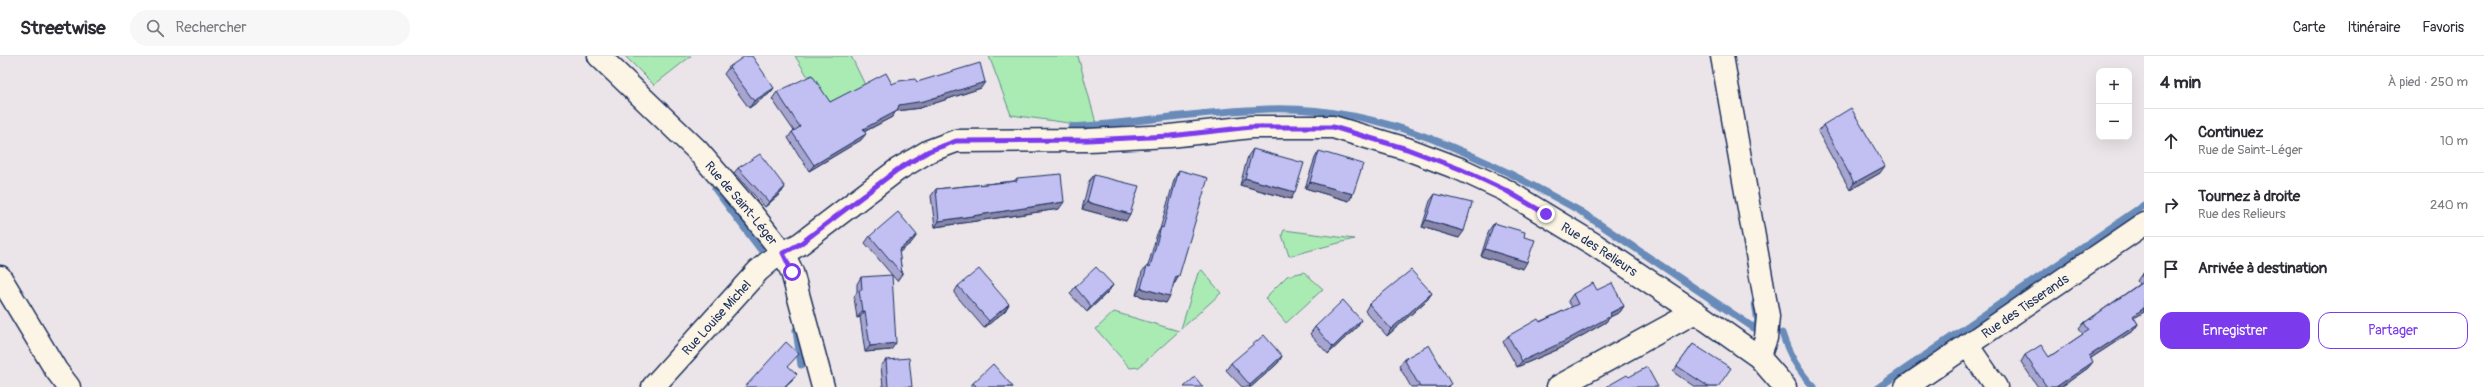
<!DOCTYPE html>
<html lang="fr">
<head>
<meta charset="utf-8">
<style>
	:root { --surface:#fff; --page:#f7f7f7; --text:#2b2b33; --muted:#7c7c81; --line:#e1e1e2; --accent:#7c3aed }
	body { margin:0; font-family:Pangolin,sans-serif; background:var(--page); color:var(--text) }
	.controls { position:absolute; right:12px; top:12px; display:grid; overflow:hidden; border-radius:8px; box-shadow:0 4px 16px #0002 }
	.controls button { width:36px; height:36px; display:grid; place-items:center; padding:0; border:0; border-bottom:1px solid var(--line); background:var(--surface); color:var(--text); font:20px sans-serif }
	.stop { position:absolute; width:12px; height:12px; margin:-9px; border:3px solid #7c3aed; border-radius:50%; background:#fff }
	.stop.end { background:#7c3aed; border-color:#fff; box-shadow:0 1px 4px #0008 }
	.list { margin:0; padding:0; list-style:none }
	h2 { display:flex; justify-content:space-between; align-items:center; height:52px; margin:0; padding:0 16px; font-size:17px }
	h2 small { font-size:13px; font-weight:400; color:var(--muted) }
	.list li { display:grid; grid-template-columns:26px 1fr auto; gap:12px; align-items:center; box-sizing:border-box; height:64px; padding:0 16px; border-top:1px solid var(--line) }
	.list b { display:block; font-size:15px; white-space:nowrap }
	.list p { margin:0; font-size:13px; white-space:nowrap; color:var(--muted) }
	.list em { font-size:13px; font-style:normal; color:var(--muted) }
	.actions { display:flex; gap:8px; padding:12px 16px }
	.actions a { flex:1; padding:9px 0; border:1px solid var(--accent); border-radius:12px; text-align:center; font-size:14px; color:var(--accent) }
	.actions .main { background:var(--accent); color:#fff }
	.icon { flex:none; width:22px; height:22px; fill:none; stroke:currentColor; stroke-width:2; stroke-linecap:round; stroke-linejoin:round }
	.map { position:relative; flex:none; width:2144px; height:331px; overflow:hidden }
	header { display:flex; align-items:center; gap:24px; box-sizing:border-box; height:56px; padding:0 20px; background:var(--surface); border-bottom:1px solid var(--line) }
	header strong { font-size:19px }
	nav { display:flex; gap:22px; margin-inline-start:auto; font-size:14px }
	.search { width:280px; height:36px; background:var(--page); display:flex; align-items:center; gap:10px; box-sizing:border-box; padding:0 14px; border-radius:22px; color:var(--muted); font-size:15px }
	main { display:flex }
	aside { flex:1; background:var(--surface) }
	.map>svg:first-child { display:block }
</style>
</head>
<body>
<header>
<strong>Streetwise</strong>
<div class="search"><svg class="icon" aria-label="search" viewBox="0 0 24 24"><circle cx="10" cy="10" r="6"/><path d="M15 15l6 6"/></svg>Rechercher</div>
<nav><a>Carte</a><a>Itinéraire</a><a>Favoris</a></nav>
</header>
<main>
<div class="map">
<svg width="2144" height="331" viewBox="0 0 2144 331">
	<rect width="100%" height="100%" fill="#ebe5e9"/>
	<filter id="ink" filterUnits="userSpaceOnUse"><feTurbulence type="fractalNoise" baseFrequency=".025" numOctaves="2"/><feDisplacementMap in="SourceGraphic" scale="8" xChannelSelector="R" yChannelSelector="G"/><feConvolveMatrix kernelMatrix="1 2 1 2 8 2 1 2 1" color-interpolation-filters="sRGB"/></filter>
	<g filter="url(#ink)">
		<g fill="#aaebb3" stroke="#628d88">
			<polygon points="625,0 691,0 654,29"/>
			<polygon points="795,0 851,0 866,31 833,61"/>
			<polygon points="989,0 1078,0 1096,67 1076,68 1011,59"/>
			<polygon points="1284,174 1354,183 1289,200 1282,179"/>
			<polygon points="1202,214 1221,237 1181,273 1198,217"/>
			<polygon points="1304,216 1323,233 1286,267 1265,242 1287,220"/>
			<polygon points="1114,256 1179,275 1139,311 1130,312 1096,273"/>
		</g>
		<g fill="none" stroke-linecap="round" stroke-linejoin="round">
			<g stroke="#688bb9" stroke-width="7">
				<path d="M1072,71C1137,67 1202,55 1268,53C1382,49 1482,101 1580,155L1754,272L1758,266L1760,267"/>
				<polyline points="715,133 760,193"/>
				<polyline points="1755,247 1758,266"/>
				<polyline points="796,274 801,309"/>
				<path d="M1782,277C1789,299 1798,315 1814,331"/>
				<polyline points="1879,331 2144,149"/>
			</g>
			<defs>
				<g id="minor">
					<path id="s1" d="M599,0L697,94L753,159L783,197L792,216L823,331"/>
					<polyline points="1722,0 1768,260 1766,282 1759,301"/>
					<polyline points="0,221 56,314 69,331"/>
					<polyline points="1967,289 1996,331"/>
					<path id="s2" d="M653,331L758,215L771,204L800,188L897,114L929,95L956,85L1088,84L1170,80L1251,71H1333L1407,93L1460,113L1505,134L1595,189L1695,256L1759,301L1785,331"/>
					<polyline points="1558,331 1695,256"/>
					<path id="s3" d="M1906,331L2144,168"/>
				</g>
			</defs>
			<use href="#minor" stroke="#1b2f5e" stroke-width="25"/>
			<use href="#minor" stroke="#fcf5e5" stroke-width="22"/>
		</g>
		<g fill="#a7a5d0" stroke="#1b2f5e">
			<polygon points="729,11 774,32 769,38 749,52 724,18"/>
			<polygon points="917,26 981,32 920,52 896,55 892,61 864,76 861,84 809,115 788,82 792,76 794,75 772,43 777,36 830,46 892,28"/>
			<polygon points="1823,69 1880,117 1850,134 1818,76"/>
			<polygon points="1253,93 1291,143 1240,129 1248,100"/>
			<polygon points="1319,95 1353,138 1349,145 1305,132 1315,102"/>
			<polygon points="738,112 785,131 781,137 765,151 734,117"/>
			<polygon points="1179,114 1175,227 1174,227 1166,247 1136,239 1142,216 1147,210 1148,210 1157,178 1160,173 1175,121"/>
			<polygon points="1094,119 1126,165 1082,153 1089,125"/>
			<polygon points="1017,122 1059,153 935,171 931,140 936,133 1014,125"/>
			<polygon points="1435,138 1459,182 1422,171 1430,145"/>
			<polygon points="1494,167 1523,213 1481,200 1489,174"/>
			<polygon points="870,180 912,186 899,196 902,218 897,225 865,187"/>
			<polygon points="2144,217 2144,256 2134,262 2138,268 2134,274 2091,302 2088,312 2061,331 2038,331 2021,306 2025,299 2049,301 2083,278 2079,273 2084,267 2139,228 2137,225 2141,219"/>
			<polygon points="861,221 891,294 865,296 860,261 857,262 854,241 857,236 857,228"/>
			<polygon points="1113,229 1108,236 1087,256 1070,238 1075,231"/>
			<polygon points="958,230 1009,248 1005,255 984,272 954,237"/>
			<polygon points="1597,234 1624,250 1620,256 1610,261 1606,266 1559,293 1517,311 1503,286 1508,280 1572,251 1568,245 1573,238"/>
			<polygon points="1432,237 1427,244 1387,280 1365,255 1369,248"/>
			<polygon points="1315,271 1357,271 1328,298 1310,278"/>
			<polygon points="1693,288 1718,331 1695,331 1673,316"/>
			<polygon points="1282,300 1278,307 1251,331 1242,331 1226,314 1231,307"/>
			<polygon points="1404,303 1449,331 1411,331 1399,310"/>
			<polygon points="886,304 912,331 883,331 881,310"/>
			<polygon points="973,327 1013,331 970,331"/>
		</g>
		<g fill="#8886a9" stroke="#1b2f5e">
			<polygon points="985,26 981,32 920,52 896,55 892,61 858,79 863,73 899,49"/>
			<polygon points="774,32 769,38 749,52 754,45"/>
			<polygon points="866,78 861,84 809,115 814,109"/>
			<polygon points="1885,110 1880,117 1850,134 1854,127"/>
			<polygon points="1245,122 1295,136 1291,143 1240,129"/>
			<polygon points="1310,126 1353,138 1349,145 1305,132"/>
			<polygon points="785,131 781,137 765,151 769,146"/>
			<polygon points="1064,146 1059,153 935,171 939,165"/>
			<polygon points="1087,146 1130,158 1126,165 1082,153"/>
			<polygon points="1426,164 1464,175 1459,182 1422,171"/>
			<polygon points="917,179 912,186 894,201 899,194"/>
			<polygon points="1485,193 1527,206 1523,213 1481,200"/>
			<polygon points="1176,220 1179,220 1175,227 1171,226"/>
			<polygon points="1113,229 1108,236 1087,256 1091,250"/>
			<polygon points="1141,232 1170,240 1166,247 1136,239"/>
			<polygon points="1432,237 1427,244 1387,280 1391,273"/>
			<polygon points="1009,248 1005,255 984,272 989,265"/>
			<polygon points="1624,250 1620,256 1610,261 1606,266 1559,293 1517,311 1522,305"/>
			<polygon points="2144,252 2144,256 2128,266 2133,260"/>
			<polygon points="862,255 865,255 860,261 857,262"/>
			<polygon points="1361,264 1357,271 1328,298 1333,291"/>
			<polygon points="2138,268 2134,274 2085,306 2089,300"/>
			<polygon points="896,287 891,294 865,296 870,290"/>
			<polygon points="1282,300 1278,307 1251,331 1249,331 1250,329"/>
			<polygon points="2093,306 2088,312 2061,331 2056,331"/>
			<polygon points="797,318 792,324 786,331 784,331"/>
		</g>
		<g fill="#c2c0f2" stroke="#1b2f5e">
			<polygon points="745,0 752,0 774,32 754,45 729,11"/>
			<polygon points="980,7 985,26 924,45 899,49 897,55 863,73 866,78 814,109 792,76 800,71 777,36 812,19 830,46 886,17 892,28 899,25 915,23 917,26"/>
			<polygon points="1851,52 1885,110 1854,127 1823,69"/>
			<polygon points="1253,93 1304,107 1295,136 1245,122"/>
			<polygon points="1319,95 1363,108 1353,138 1310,126"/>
			<polygon points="760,98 785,131 769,146 738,112"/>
			<polygon points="1179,114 1208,122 1179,220 1176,220 1170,240 1141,232 1147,210 1150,211 1161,171 1163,172"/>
			<polygon points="1061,118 1064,146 939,165 936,133 1017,125 1017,122"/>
			<polygon points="1094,119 1139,130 1130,158 1087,146"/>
			<polygon points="1435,138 1472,147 1464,175 1426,164"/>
			<polygon points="898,156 917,179 899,194 902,218 870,180"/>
			<polygon points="1494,167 1525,176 1524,181 1535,184 1527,206 1485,193"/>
			<polygon points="1096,211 1113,229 1091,250 1075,231"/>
			<polygon points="979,213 1009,248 989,265 958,230"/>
			<polygon points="1411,214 1432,237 1391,273 1369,248"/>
			<polygon points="2144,217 2144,223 2141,219"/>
			<polygon points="892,219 896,287 870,290 865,255 862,255 859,234 862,234 861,221"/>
			<polygon points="2144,225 2144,252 2133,260 2138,268 2089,300 2093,306 2056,331 2047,331 2025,299 2041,289 2049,301 2089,274 2084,267"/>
			<polygon points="1593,227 1597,234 1612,227 1624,250 1610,257 1611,260 1563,286 1522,305 1508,280 1538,263 1540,266 1578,248 1573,238"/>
			<polygon points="1343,244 1361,264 1333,291 1315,271"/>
			<polygon points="1264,279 1282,300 1250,329 1231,307"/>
			<polygon points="786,286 799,298 788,310 797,318 784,331 745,331"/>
			<polygon points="1693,288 1731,312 1718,331 1709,331 1677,310"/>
			<polygon points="1429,289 1451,328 1446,331 1420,331 1404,303"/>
			<polygon points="909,302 912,331 888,331 886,304"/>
			<polygon points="993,308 1013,331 977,331 973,327"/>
			<polygon points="1647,311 1658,331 1606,331 1627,319 1629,321"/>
			<polygon points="1195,321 1203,331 1184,331"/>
		</g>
	</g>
	<g fill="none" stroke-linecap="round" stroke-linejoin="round" filter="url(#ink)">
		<polyline stroke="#7c3aed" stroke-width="5" points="792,216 783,197 800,188 897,114 929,95 956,85 1088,84 1170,80 1251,71 1333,71 1407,93 1460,113 1505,134 1546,158"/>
	</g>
	<g text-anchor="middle" stroke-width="3.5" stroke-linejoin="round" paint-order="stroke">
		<g font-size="13" fill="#1b2f5e" stroke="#fcf5e5">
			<text dy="5" stroke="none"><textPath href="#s1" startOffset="205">Rue de Saint-Léger</textPath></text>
			<text dy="5" stroke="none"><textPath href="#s2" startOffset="1067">Rue des Relieurs</textPath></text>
			<text dy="5" stroke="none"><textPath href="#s3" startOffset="144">Rue des Tisserands</textPath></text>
			<text dy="5" stroke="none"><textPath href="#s2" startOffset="94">Rue Louise Michel</textPath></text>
		</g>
	</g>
</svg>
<div class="controls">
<button>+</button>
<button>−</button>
</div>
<div class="stop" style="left:792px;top:216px"></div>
<div class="stop end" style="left:1546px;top:158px"></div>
</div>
<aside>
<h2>4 min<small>À pied · 250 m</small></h2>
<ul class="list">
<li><svg class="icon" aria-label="ahead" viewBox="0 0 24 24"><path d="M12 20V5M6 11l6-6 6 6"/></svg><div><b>Continuez</b><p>Rue de Saint-Léger</p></div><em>10 m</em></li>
<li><svg class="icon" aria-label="right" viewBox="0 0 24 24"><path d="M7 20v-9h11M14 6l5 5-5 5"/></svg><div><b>Tournez à droite</b><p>Rue des Relieurs</p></div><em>240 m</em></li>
<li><svg class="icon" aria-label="arrive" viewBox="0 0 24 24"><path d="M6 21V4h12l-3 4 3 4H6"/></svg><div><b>Arrivée à destination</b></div></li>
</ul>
<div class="actions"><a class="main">Enregistrer</a><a>Partager</a></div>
</aside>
</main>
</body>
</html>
